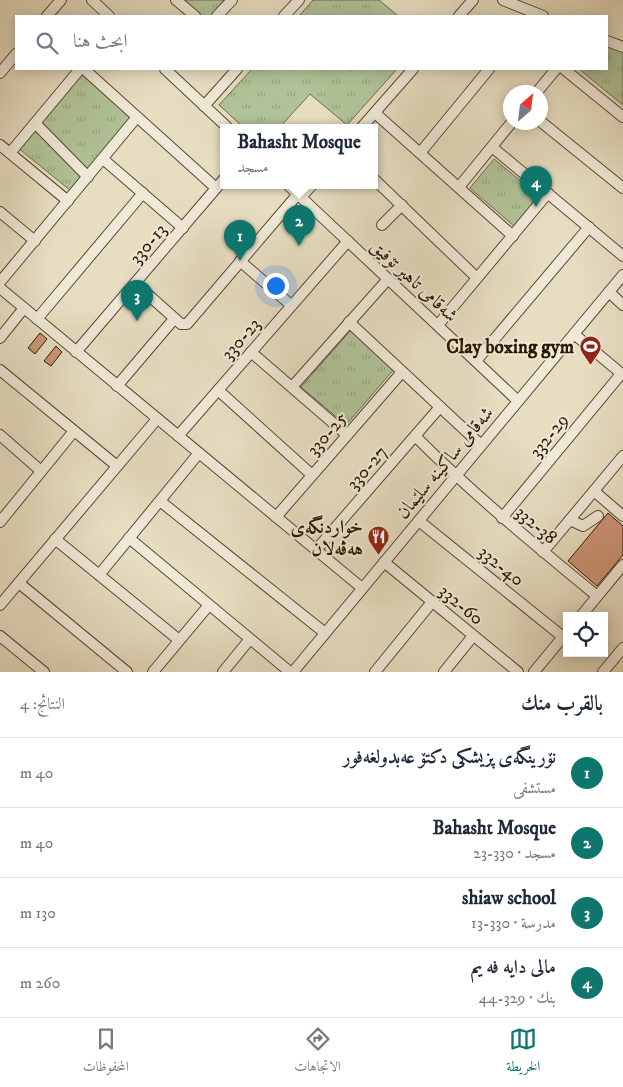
<!DOCTYPE html>
<html lang="ar">
<head>
<meta charset="utf-8">
<style>
	:root { --surface:#fff; --page:#f2f2f3; --text:#1f2937; --muted:#747a83; --line:#e0e1e3; --accent:#0f766e }
	body { margin:0; font-family:"IM FELL DW Pica",Amiri,serif; background:var(--page); color:var(--text); direction:rtl }
	.controls { position:absolute; right:15px; bottom:15px; display:grid; overflow:hidden; border-radius:0px; box-shadow:0 2px 12px #0003 }
	.controls button { width:45px; height:45px; display:grid; place-items:center; padding:0; border:0; border-bottom:1px solid var(--line); background:var(--surface); color:var(--text); font:25px sans-serif }
	.compass { position:absolute; left:503px; top:85px; width:45px; height:45px; border-radius:50%; background:var(--surface); box-shadow:0 2px 12px #0003; rotate:28deg }
	.you { position:absolute; left:275px; top:285px; width:18px; height:18px; margin:-12px; border:4px solid #fff; border-radius:50%; background:#1a73e8; box-shadow:0 0 0 8px #1a73e833 }
	.badge { display:grid; place-items:center; width:32px; height:32px; border-radius:50%; background:var(--accent); color:#fff; font-size:16px; font-weight:700 }
	.pin { position:absolute; translate:-50% -41px; filter:drop-shadow(0 1px 2px #0008) }
	.pin::after { content:''; position:absolute; top:26px; width:18px; height:15px; background:inherit; clip-path:polygon(0 0,100% 0,50% 100%) }
	.popup { position:absolute; left:220px; top:124px; width:158px; height:65px; box-sizing:border-box; display:grid; place-content:center; border-radius:0px; background:var(--surface); filter:drop-shadow(0 1px 4px #0005); font-size:16px; white-space:nowrap; color:var(--muted) }
	.popup b { font-size:19px; color:var(--text) }
	.popup::after { content:''; position:absolute; left:50%; top:100%; margin-left:-10px; border:10px solid transparent; border-top-color:var(--surface) }
	.list { margin:0; padding:0; list-style:none }
	h2 { display:flex; justify-content:space-between; align-items:center; height:65px; margin:0; padding:0 20px; font-size:21px }
	h2 small { font-size:16px; font-weight:400; color:var(--muted) }
	.list li { display:grid; grid-template-columns:32px 1fr auto; gap:15px; align-items:center; box-sizing:border-box; height:70px; padding:0 20px; border-top:1px solid var(--line) }
	.list b { display:block; font-size:19px; white-space:nowrap }
	.list p { margin:0; font-size:16px; white-space:nowrap; color:var(--muted) }
	.list em { font-size:16px; font-style:normal; color:var(--muted) }
	.icon { flex:none; width:28px; height:28px; fill:none; stroke:currentColor; stroke-width:2; stroke-linecap:round; stroke-linejoin:round }
	.map { position:relative; flex:none; width:623px; height:672px; overflow:hidden; direction:ltr }
	.search { position:absolute; background:var(--surface); box-shadow:0 2px 12px #0003; left:15px; right:15px; top:15px; height:55px; display:flex; align-items:center; gap:12px; box-sizing:border-box; padding:0 18px; border-radius:0px; color:var(--muted); font-size:19px }
	.sheet { height:345px; background:var(--surface) }
	nav { display:flex; justify-content:space-around; align-items:center; box-sizing:border-box; height:70px; border-top:1px solid var(--line); background:var(--surface); font-size:14px; color:var(--muted) }
	nav a { display:grid; justify-items:center; gap:2px }
	nav .on { color:var(--accent) }
	.map>svg:first-child { display:block }
</style>
</head>
<body>
<div class="map">
<svg width="623" height="672" viewBox="0 0 623 672">
	<defs>
		<pattern id="grass-tufts" width="24" height="20" patternUnits="userSpaceOnUse" patternTransform="scale(1.25)"><rect width="24" height="20" fill="#b0c297"/><path d="M3 7l-1-3M5 7V3M7 7l1-3M15 17l-1-3M17 17v-4M19 17l1-3" fill="none" stroke="#98a680"/></pattern>
	</defs>
	<rect width="100%" height="100%" fill="#e7ddc1"/>
	<filter id="stains"><feTurbulence type="fractalNoise" baseFrequency=".004" numOctaves="4"/><feColorMatrix values="0 0 0 0 .2 0 0 0 0 .09 0 0 0 0 .02 0 0 0 .5 -.17"/></filter>
	<radialGradient id="worn" r=".72"><stop offset=".6" stop-color="#630" stop-opacity="0"/><stop offset="1" stop-color="#630" stop-opacity=".3"/></radialGradient>
	<g fill="url(#grass-tufts)" stroke="#6e6c4c">
		<polygon points="180,0 227,0 212,16 198,16"/>
		<polygon points="313,0 379,0 398,16 299,16"/>
		<polygon points="607,44 623,50 623,105 579,69 607,69"/>
		<polygon points="252,69 397,69 347,125 310,94 280,127 243,127 219,105"/>
		<polygon points="82,70 133,116 71,191 17,147"/>
		<polygon points="494,159 539,196 515,227 470,188"/>
		<polygon points="351,330 395,368 346,425 301,387"/>
	</g>
	<g fill="#cd9475" stroke="#2c1701">
		<polygon points="40,333 47,339 35,354 28,348"/>
		<polygon points="56,346 62,352 51,366 44,361"/>
		<polygon points="608,513 623,526 623,555 597,586 568,561"/>
	</g>
	<g fill="none" stroke-linecap="round" stroke-linejoin="round">
		<defs>
			<g id="minor">
				<polyline points="92,0 109,16"/>
				<polyline points="176,0 195,16"/>
				<polyline points="503,0 543,16"/>
				<polyline points="47,16 61,0"/>
				<polyline points="217,16 232,0"/>
				<polyline points="284,16 299,0"/>
				<polyline points="459,16 473,0"/>
				<polyline points="607,41 623,47"/>
				<polyline points="84,69 216,188"/>
				<polyline points="165,69 227,127"/>
				<polyline points="564,69 623,117"/>
				<polyline points="0,73 16,54"/>
				<polyline points="537,92 556,69"/>
				<polyline points="204,106 237,69"/>
				<polyline points="375,113 513,236"/>
				<polyline points="540,121 623,188"/>
				<polyline points="35,123 88,177"/>
				<polyline points="362,127 413,69"/>
				<polyline points="0,145 68,201"/>
				<polyline points="492,147 623,256"/>
				<polyline points="10,153 80,69"/>
				<polyline points="420,153 489,69"/>
				<polyline points="103,159 183,228"/>
				<polyline points="374,179 477,278"/>
				<polyline points="288,185 518,401"/>
				<polyline points="459,187 512,122"/>
				<polyline points="301,197 312,185"/>
				<polyline points="0,212 35,241"/>
				<polyline points="382,225 402,205"/>
				<polyline points="240,261 291,305"/>
				<polyline points="0,282 137,117"/>
				<polyline points="135,283 181,324 187,324 298,194"/>
				<polyline points="0,288 362,588"/>
				<polyline points="609,292 623,305"/>
				<polyline points="37,319 143,193"/>
				<polyline points="349,322 481,445"/>
				<polyline points="438,325 548,193"/>
				<polyline points="574,334 623,375"/>
				<polyline points="0,338 24,308"/>
				<polyline points="76,352 224,179"/>
				<polyline points="251,352 347,435"/>
				<polyline points="476,361 589,227"/>
				<polyline points="0,370 117,466"/>
				<polyline points="117,386 174,319"/>
				<polyline points="292,387 388,279"/>
				<polyline points="218,390 312,475"/>
				<polyline points="0,435 41,471"/>
				<polyline points="178,436 348,241"/>
				<path d="M416,437C473,494 535,545 597,596"/>
				<polyline points="594,491 623,516"/>
				<polyline points="160,501 325,633"/>
				<polyline points="276,517 402,372"/>
				<polyline points="502,518 621,374"/>
				<polyline points="570,520 583,526 598,516"/>
				<polyline points="419,521 563,637"/>
				<polyline points="0,522 74,431"/>
				<polyline points="129,538 290,672"/>
				<polyline points="55,539 179,640"/>
				<polyline points="316,550 440,407"/>
				<polyline points="543,552 623,456"/>
				<polyline points="384,562 518,672"/>
				<polyline points="99,575 199,453"/>
				<polyline points="19,583 127,672"/>
				<polyline points="0,605 157,419"/>
				<polyline points="581,616 623,565"/>
				<polyline points="0,636 44,672"/>
				<polyline points="153,672 209,605"/>
				<polyline points="223,672 250,639"/>
				<polyline points="293,672 623,275"/>
				<polyline points="375,672 432,602"/>
				<polyline points="444,672 473,636"/>
				<polyline points="534,672 567,632"/>
				<polyline points="603,672 623,648"/>
			</g>
		</defs>
		<use href="#minor" stroke="#5b4831" stroke-width="12"/>
		<use href="#minor" stroke="#efe9d7" stroke-width="10"/>
	</g>
	<defs>
		<symbol id="stadium-pin" viewBox="-11 -11 22 30"><path d="M0 17L-7.5 6A9.5 9.5 0 1 1 7.5 6Z" fill="#8f2418" stroke="#efe9d7"/><path d="M0-5a6.5 5 0 1 0 0 10a6.5 5 0 1 0 0-10ZM-3.5-1.8h7v3.6h-7Z" fill="#fff"/></symbol>
		<symbol id="restaurant-pin" viewBox="-11 -11 22 30"><path d="M0 17L-7.5 6A9.5 9.5 0 1 1 7.5 6Z" fill="#8f2418" stroke="#efe9d7"/><path d="M-5-6h1v4h1v-4h1v4h1v-4h1v5L-1.5 .5V6h-2V.5L-5-1ZM5-6V6H3V1.5H1.5Q1.5-4 5-6Z" fill="#fff"/></symbol>
	</defs>
	<g fill-rule="evenodd">
		<use href="#stadium-pin" x="578" y="334" width="25" height="34"/>
		<use href="#restaurant-pin" x="366" y="524" width="25" height="34"/>
	</g>
	<g text-anchor="middle" stroke-width="4" stroke-linejoin="round" paint-order="stroke">
		<g font-size="19" fill="#2c1701" stroke="#efe9d7">
			<text transform="translate(147 243) rotate(-50)" y="7">330-13</text>
			<text transform="translate(415 280) rotate(43)" y="7">شەقامی تاهیر تۆفیق</text>
			<text transform="translate(240 338) rotate(-49)" y="7">330-23</text>
			<text transform="translate(326 433) rotate(-49)" y="7">330-25</text>
			<text transform="translate(548 435) rotate(-51)" y="7">332-29</text>
			<text transform="translate(444 462) rotate(-50)" y="7">شەقامی ساکینە سلێمان</text>
			<text transform="translate(366 467) rotate(-49)" y="7">330-27</text>
			<text transform="translate(537 524) rotate(40)" y="7">332-38</text>
			<text transform="translate(502 565) rotate(39)" y="7">332-40</text>
			<text transform="translate(462 604) rotate(40)" y="7">332-60</text>
		</g>
		<g font-size="19" font-weight="bold" fill="#2c1701" stroke="#efe9d7" text-anchor="end">
			<text x="574" y="353">Clay boxing gym</text>
			<text x="363" y="533">خواردنگەی<tspan x="363" dy="22">هەڤەلان</tspan></text>
		</g>
	</g>
	<rect width="100%" height="100%" filter="url(#stains)"/>
	<rect width="100%" height="100%" fill="url(#worn)"/>
</svg>
<div class="controls">
<button><svg class="icon" aria-label="locate" viewBox="0 0 24 24"><circle cx="12" cy="12" r="6"/><path d="M12 2v4M12 18v4M2 12h4M18 12h4"/></svg></button>
</div>
<svg class="compass" viewBox="-18 -18 36 36"><path d="M0-13l5 13h-10z" fill="#e53935"/><path d="M0 13l5-13h-10z" fill="#747a83"/></svg>
<div class="you"></div>
<div class="pin badge" style="left:240px;top:261px">1</div>
<div class="pin badge" style="left:299px;top:246px">2</div>
<div class="popup"><b>Bahasht Mosque</b>مسجد</div>
<div class="pin badge" style="left:137px;top:321px">3</div>
<div class="pin badge" style="left:536px;top:207px">4</div>
<div class="search"><svg class="icon" aria-label="search" viewBox="0 0 24 24"><circle cx="10" cy="10" r="6"/><path d="M15 15l6 6"/></svg>ابحث هنا</div>
</div>
<section class="sheet">
<h2>بالقرب منك<small>النتائج: 4</small></h2>
<ul class="list">
<li><span class="badge">1</span><div><b>نۆرینگەی پزیشکی دکتۆ عەبدولغەفور</b><p>مستشفى</p></div><em>40 m</em></li>
<li><span class="badge">2</span><div><b>Bahasht Mosque</b><p>مسجد · 330-23</p></div><em>40 m</em></li>
<li><span class="badge">3</span><div><b>shiaw school</b><p>مدرسة · 330-13</p></div><em>130 m</em></li>
<li><span class="badge">4</span><div><b>مالى دايه فه يم</b><p>بنك · 329-44</p></div><em>260 m</em></li>
</ul>
</section>
<nav>
<a class="on"><svg class="icon" aria-label="map" viewBox="0 0 24 24"><path d="M3 6l6-2 6 2 6-2v14l-6 2-6-2-6 2zM9 4v14M15 6v14"/></svg>الخريطة</a>
<a><svg class="icon" aria-label="directions" viewBox="0 0 24 24"><path d="M12 3l9 9-9 9-9-9zM9 14v-3h6M13 9l2 2-2 2"/></svg>الاتجاهات</a>
<a><svg class="icon" aria-label="saved" viewBox="0 0 24 24"><path d="M7 4h10v16l-5-4-5 4z"/></svg>المحفوظات</a>
</nav>
</body>
</html>
